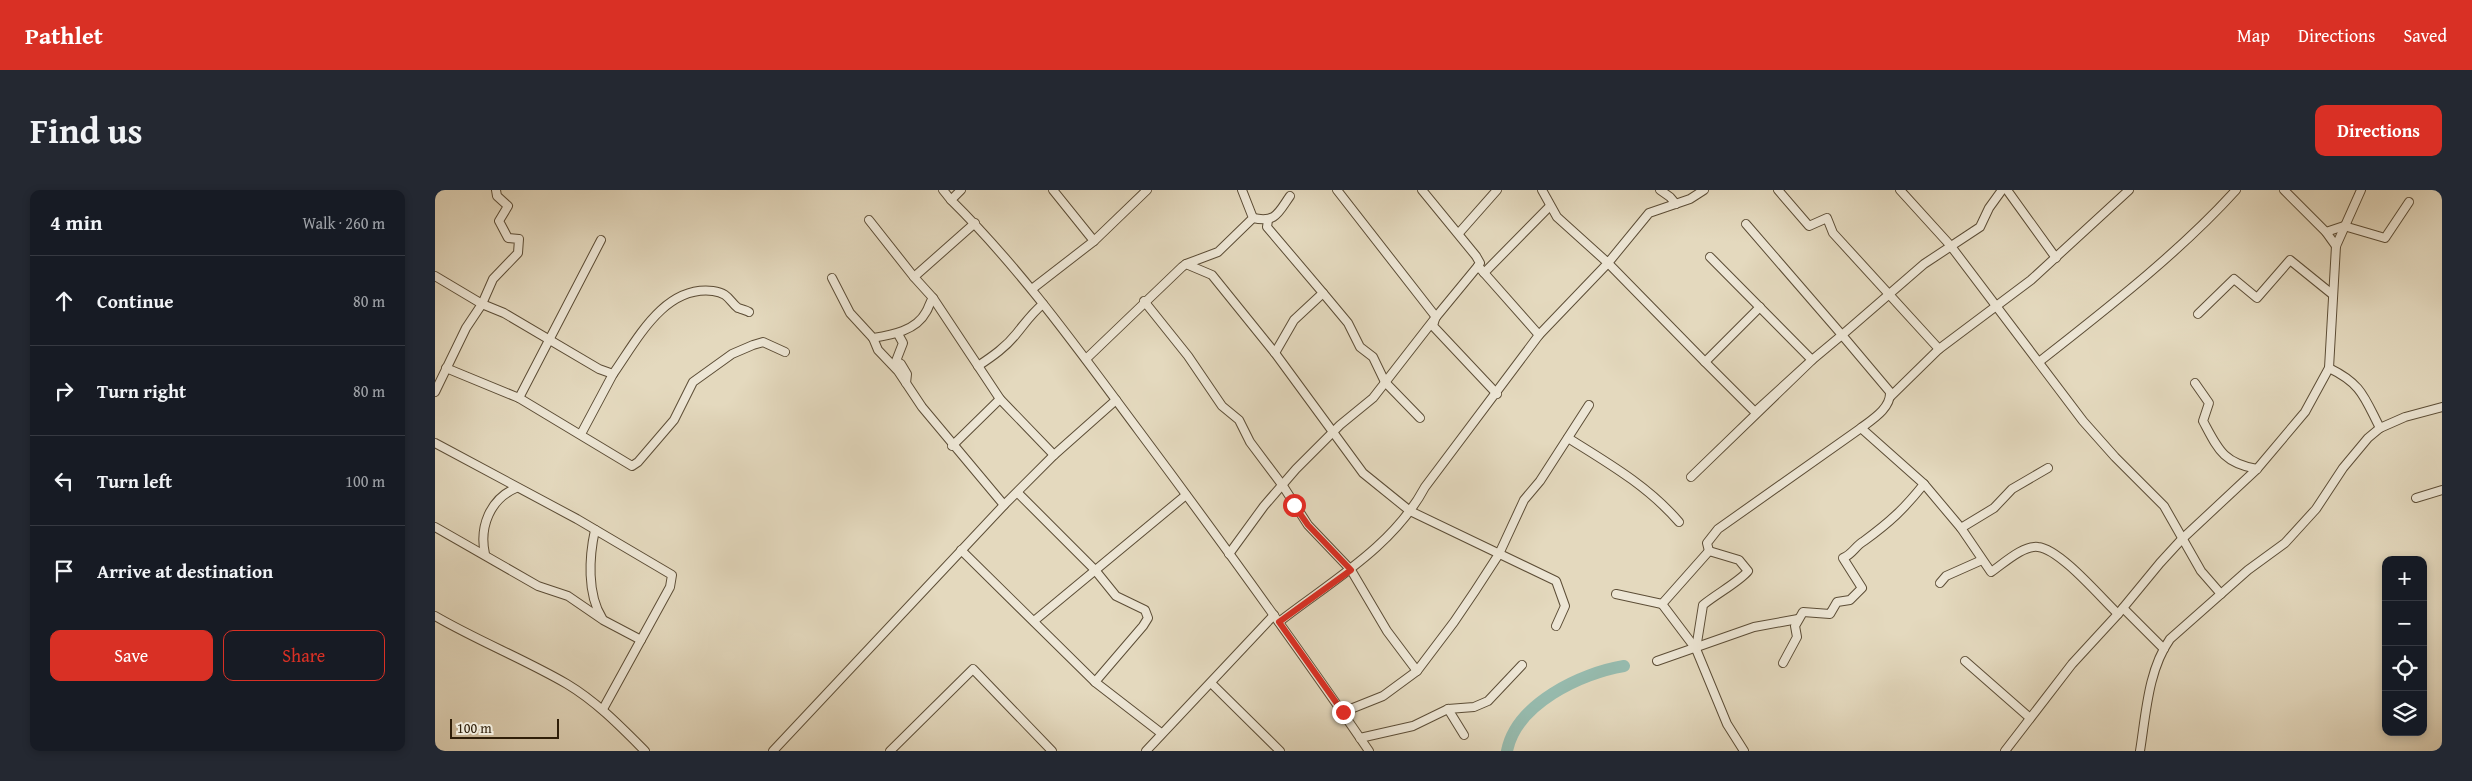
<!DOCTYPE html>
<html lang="en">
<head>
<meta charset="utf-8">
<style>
	:root { --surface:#171b24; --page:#242831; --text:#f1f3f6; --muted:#9ea1a6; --line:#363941; --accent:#d93025 }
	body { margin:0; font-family:"Gentium Book Plus",serif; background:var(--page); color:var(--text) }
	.controls { position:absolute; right:15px; bottom:15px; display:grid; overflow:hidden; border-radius:10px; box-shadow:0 2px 8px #0003 }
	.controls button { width:45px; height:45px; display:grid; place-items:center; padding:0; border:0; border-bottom:1px solid var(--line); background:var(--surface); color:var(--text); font:25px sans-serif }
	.scale { position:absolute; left:15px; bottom:12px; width:109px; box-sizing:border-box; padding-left:5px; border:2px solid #2f1e08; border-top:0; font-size:14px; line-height:18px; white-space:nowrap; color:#2f1e08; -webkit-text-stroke:4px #ede6d5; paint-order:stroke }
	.stop { position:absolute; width:15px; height:15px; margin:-11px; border:4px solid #d93025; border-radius:50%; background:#fff }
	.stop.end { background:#d93025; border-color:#fff; box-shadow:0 1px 5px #0008 }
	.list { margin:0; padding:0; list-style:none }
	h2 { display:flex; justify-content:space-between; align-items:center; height:65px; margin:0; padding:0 20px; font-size:21px }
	h2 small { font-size:16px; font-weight:400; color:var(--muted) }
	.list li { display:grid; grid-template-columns:32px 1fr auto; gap:15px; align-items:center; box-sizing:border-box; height:90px; padding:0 20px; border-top:1px solid var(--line) }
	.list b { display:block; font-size:19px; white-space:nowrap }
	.list em { font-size:16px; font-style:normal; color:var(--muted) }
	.actions { display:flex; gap:10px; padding:15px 20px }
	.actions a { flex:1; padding:11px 0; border:1px solid var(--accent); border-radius:10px; text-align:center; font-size:18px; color:var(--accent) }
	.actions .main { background:var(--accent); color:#fff }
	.icon { flex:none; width:28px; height:28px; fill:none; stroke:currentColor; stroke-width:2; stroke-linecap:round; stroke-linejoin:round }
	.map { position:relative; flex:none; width:2007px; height:561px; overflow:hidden; border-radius:10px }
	header { display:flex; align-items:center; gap:30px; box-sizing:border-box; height:70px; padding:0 25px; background:var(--accent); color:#fff }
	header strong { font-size:24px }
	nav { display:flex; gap:28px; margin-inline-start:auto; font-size:18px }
	.intro { display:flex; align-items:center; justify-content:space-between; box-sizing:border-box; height:120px; padding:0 30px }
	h1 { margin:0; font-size:35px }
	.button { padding:12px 22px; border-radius:10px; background:var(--accent); color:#fff; font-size:18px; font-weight:700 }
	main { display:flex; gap:30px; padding:0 30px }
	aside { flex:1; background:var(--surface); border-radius:10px; box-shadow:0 2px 8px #0003 }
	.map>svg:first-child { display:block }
</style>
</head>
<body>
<header>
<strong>Pathlet</strong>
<nav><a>Map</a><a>Directions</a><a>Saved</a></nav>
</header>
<div class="intro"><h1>Find us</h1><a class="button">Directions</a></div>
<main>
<aside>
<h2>4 min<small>Walk · 260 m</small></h2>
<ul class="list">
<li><svg class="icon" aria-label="ahead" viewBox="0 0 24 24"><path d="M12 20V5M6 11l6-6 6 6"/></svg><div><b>Continue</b></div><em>80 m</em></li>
<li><svg class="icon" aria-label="right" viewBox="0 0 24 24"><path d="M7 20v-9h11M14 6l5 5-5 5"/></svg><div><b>Turn right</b></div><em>80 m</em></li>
<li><svg class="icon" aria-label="left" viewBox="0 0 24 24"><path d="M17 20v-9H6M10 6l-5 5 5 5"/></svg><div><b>Turn left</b></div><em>100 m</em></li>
<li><svg class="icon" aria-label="arrive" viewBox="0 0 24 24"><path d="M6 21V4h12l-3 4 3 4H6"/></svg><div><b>Arrive at destination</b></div></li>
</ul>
<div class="actions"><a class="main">Save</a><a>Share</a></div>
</aside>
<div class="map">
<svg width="2007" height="561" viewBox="0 0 2007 561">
	<rect width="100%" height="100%" fill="#e4d9be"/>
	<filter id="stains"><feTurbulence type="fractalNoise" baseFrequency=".004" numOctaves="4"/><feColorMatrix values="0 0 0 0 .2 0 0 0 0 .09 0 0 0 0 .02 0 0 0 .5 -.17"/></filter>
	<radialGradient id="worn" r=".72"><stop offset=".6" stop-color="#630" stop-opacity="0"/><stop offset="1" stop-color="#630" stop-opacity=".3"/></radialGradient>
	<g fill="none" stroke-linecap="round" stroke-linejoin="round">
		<path stroke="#96baad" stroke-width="12" d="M1072,561C1081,514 1146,483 1189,476"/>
		<defs>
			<g id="street">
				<polyline points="508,0 516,10"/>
				<path d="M526,0L516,10C587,80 645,162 704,241C783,347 860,453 934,561"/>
				<polyline points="618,0 659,51"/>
				<polyline points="902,0 1001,127 1043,76"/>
				<polyline points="987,0 1041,66 1045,73 1043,76 1104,145 1173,73 1270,172 1325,117"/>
				<polyline points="1107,0 1122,27 1173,73 1214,23 1255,9 1269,0"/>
				<polyline points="1225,0 1235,7 1241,14"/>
				<polyline points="1343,0 1374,36 1392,28 1398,43 1504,159"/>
				<polyline points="1465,0 1515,55 1648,231 1680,267 1729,316 1766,381 1786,404"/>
				<polyline points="1572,0 1621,68"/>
				<polyline points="1849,0 1891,42 1901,56"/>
				<path d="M818,28C841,33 843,23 855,6"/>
				<polyline points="434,30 479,87"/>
				<polyline points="833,30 832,37 888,103 859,130 840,163"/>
				<polyline points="540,33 479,87 498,108 565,209 619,265"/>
				<polyline points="1311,34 1407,145 1489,74 1545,37 1554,18 1567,0"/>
				<polyline points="1891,42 1909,36 1950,48 1974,12"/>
				<polyline points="1024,43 1062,0"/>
				<path d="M1275,67L1377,170L1407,145L1455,202C1456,218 1438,229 1426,238L1489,294L1526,338L1556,382C1568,374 1588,355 1603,357C1625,359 1666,408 1683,424"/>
				<polyline points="751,74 783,62 818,28 807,0"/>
				<polyline points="1049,83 1115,16"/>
				<polyline points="0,86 47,114 58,89 83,63 84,49 73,48 64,31 73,16 62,6 61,0"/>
				<path d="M397,88L415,123L438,148C456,145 481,141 491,122C494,118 494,113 498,108"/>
				<polyline points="597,99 659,51 712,0"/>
				<polyline points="888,103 913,133 925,157 938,167 950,192 985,228"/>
				<polyline points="709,111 753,166 787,216 804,230 815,252 848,296 873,335 916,380 952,441 982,481"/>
				<polyline points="1763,124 1799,89 1822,108 1855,70 1897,104"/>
				<polyline points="1000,129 998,136 1062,204"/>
				<polyline points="463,144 468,153 461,171 466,174 472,184 471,193"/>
				<polyline points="438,148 443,160 463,181 487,217 569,315"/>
				<polyline points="651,169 747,77 751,74 777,85 840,163 928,283 975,321 1121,391 1130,416 1121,436"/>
				<path d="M1604,172C1670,120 1744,63 1801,0"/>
				<path d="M543,176C558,166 571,157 582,143C591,132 597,123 608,114"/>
				<polyline points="11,178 84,208 197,276 203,272 239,230 258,192 297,164 318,155 328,152 350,162"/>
				<path d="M1894,178C1927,194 1929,207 1945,238"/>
				<path d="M1760,193L1774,213L1768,231C1783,259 1788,273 1822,279"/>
				<path d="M0,202L31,138L47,114L69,123L164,179L178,184C202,150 229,95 278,101C294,103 294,111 303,118C306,119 311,120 314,122"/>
				<polyline points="1455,207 1504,159 1596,90 1694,0"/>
				<polyline points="84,208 166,50"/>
				<polyline points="146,244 178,184"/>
				<path d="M1133,248C1173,273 1213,296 1244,332"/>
				<polyline points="0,253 142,329 237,385 235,397 168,519"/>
				<polyline points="517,256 565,209"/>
				<polyline points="1256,287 1377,170 1320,222 1270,172"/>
				<polyline points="583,303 660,380 681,406 710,420 713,428 708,436 660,492"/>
				<polyline points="1981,308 2007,300"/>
				<polyline points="0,337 103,396 133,406 168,430 206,450"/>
				<polyline points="1526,338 1559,318 1577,299 1613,278"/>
				<path d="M160,340C154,367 152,404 167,428"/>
				<polyline points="526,360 660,492 726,543"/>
				<path d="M1274,361L1304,370L1313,381C1304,392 1281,404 1268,415L1261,459L1292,534L1309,561"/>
				<polyline points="1274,361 1272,353 1283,339 1426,238"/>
				<path d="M50,364C44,337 55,309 81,298"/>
				<polyline points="794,364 829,316 861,279 905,235 938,208 1001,127"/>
				<polyline points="1505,393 1511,386 1547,370"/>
				<polyline points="1181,404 1227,414"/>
				<polyline points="1688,418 1729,459"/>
				<path d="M0,426C43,451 89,469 132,494C162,512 186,537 210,561"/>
				<polyline points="599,431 751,305"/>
				<path d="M844,432C895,392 958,357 990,297L1104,145"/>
				<polyline points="1261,459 1227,414 1274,361"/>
				<polyline points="1222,471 1319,437 1363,429"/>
				<polyline points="1530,471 1595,528"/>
				<path d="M1348,473L1362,447L1360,436L1368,422L1395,424L1402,412L1415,410L1427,398L1408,368C1418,364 1420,356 1429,351C1455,332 1469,319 1489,294"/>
				<polyline points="776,493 845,561"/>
				<polyline points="1013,519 1039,517 1053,511 1087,475"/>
				<polyline points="908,522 948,506 982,481 1019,432 1040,401 1064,364 1089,310 1105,291 1154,215"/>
				<polyline points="925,548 978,536 1013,519 1029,545"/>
				<polyline points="338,561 569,315 619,265 681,210"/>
				<polyline points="455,561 538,479 617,561"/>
				<polyline points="711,561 839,425"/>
				<polyline points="1570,561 1637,474 1683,424 1725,373 1747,349 1822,279 1870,222 1894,178 1901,56 1926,0"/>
				<path d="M1705,561C1711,524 1713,480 1735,449L1813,380L1850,353L1881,319L1908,278L1933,248L1945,238L1970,227L2007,217"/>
			</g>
		</defs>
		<use href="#street" stroke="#5c4d36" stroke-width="10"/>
		<use href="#street" stroke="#ede6d5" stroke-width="8"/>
	</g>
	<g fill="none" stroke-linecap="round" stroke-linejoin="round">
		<polyline stroke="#d93025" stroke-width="6" points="859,315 873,335 916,380 844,432 908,522"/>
	</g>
	<rect width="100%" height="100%" filter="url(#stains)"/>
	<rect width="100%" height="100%" fill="url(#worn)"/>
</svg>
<div class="controls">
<button>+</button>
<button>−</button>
<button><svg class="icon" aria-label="locate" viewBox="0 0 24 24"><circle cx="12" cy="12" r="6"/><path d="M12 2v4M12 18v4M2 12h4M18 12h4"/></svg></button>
<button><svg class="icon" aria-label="layers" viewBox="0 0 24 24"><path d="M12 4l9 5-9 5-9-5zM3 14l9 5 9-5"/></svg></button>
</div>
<div class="scale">100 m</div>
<div class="stop" style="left:859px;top:315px"></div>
<div class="stop end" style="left:908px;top:522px"></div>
</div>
</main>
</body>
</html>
